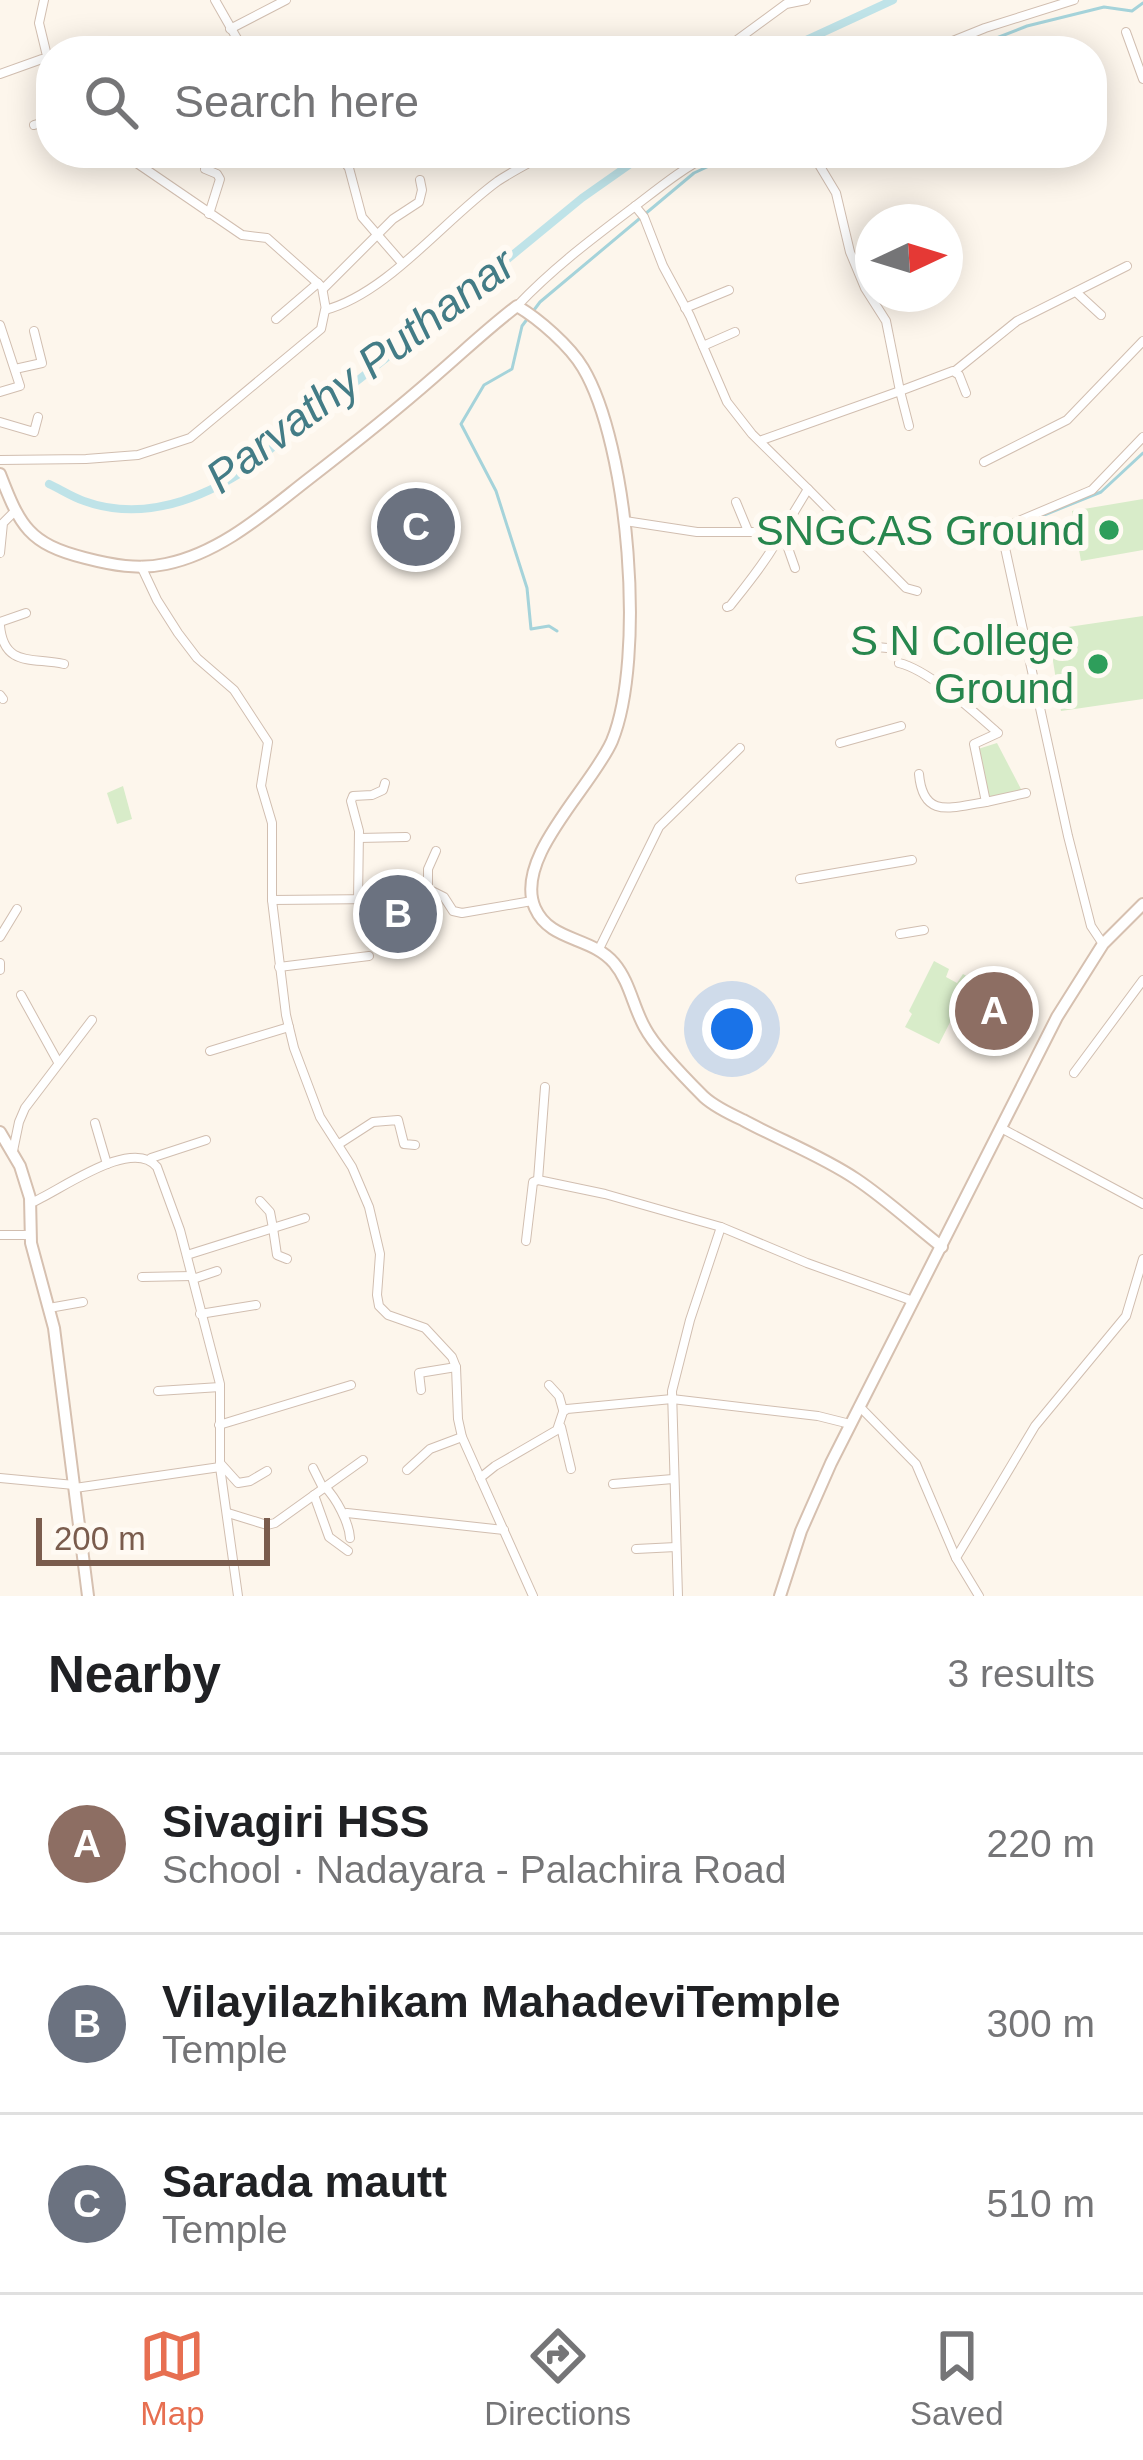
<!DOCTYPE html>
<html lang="en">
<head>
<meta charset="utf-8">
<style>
	:root { --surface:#fff; --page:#f6f6f6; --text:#202124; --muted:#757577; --line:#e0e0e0; --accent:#e76f51 }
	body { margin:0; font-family:Helvetica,sans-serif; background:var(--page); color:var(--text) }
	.compass { position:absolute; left:855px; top:204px; width:108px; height:108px; border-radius:50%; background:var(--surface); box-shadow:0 6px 30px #0003; rotate:86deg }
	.scale { position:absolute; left:36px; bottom:30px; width:234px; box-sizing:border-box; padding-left:12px; border:6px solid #7a5c4d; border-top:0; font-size:33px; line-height:42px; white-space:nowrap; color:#7a5c4d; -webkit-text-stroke:9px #fffaf3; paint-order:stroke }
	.you { position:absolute; left:732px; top:1029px; width:42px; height:42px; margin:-30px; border:9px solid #fff; border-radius:50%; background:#1a73e8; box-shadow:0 0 0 18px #1a73e833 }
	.badge { display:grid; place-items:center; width:78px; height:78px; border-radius:50%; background:var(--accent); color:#fff; font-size:39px; font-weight:700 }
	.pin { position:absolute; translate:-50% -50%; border:6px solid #fff; box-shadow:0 3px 12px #0006 }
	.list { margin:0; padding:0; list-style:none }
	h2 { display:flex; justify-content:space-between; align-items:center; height:156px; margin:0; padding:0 48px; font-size:51px }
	h2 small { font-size:39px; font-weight:400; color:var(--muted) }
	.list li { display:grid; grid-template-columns:78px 1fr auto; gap:36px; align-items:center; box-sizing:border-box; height:180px; padding:0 48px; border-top:3px solid var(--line) }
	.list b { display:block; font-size:45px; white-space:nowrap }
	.list p { margin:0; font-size:39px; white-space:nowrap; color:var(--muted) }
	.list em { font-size:39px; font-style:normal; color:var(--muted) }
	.icon { flex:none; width:66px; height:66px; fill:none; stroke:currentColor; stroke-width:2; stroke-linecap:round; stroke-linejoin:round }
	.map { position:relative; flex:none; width:1143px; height:1596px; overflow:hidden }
	.search { position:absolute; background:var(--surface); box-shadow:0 6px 30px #0003; left:36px; right:36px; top:36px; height:132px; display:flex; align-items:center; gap:30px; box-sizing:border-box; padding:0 42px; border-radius:48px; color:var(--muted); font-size:45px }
	.sheet { height:696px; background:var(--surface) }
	nav { display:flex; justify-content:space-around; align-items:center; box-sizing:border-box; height:168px; border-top:3px solid var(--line); background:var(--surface); font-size:33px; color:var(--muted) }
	nav a { display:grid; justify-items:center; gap:6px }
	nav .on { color:var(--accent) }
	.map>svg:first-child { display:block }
</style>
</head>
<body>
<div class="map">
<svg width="1143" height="1596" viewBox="0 0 1143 1596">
	<rect width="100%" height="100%" fill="#fdf6ec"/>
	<g fill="#d8ecc9">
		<polygon points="1143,499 1143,550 1081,561 1072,511"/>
		<polygon points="1143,616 1143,699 1061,711 1048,630"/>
		<polygon points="997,743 1022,791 989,798 978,749"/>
		<polygon points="123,786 132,819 117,824 107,793"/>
		<polygon points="934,961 949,969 946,977 957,983 963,974 972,979 939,1044 905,1027 912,1014 909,1011"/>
	</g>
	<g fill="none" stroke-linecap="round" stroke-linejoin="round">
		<g stroke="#a5d3da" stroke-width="3">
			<polyline points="963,51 1027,26 1104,7 1132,11 1143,3"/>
			<polyline points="1017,526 1101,492 1143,453"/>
			<polyline points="993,543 997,541"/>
			<polyline points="557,631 549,626 531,629 527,588 496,491 461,424 484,385 512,369 522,326 540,302 694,173 737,153"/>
		</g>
		<g stroke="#bfe3e8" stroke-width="8">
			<polyline points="789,51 802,42 893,0"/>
			<path d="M49,484C60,489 72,497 84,501C139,521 192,503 239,474L409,340L582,198L646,153"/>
		</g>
		<defs>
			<g id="minor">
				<polyline points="44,0 39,23 48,60"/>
				<polyline points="215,0 244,51"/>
				<polyline points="230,29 286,0"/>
				<polyline points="1126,32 1143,79"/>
				<polyline points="722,51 786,4 806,0"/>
				<polyline points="928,51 985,28 1074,0"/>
				<polyline points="0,74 42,59 48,60 51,66"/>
				<polyline points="34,125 51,120"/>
				<polyline points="71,153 75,160"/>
				<polyline points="122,153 242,235 267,238 322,287 326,310"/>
				<polyline points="338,153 349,168 362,217 402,263"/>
				<polyline points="812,153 836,193 850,252 865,288 886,321 900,391 953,371 959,375 966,393"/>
				<polyline points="205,169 217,174 220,179 209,214"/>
				<polyline points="323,289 393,219 419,202 422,190 420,180"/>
				<polyline points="1076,292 1101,315"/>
				<path d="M517,306C553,268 593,238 634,207C660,187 683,168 713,153"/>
				<polyline points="685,308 729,290"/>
				<polyline points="276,319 318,283"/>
				<polyline points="0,325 20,386 0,392"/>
				<polyline points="703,346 735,332"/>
				<polyline points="15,369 42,363 34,331"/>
				<polyline points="955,371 1017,321 1127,266"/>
				<polyline points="0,422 34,432 38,417"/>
				<polyline points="762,440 900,391 909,426"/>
				<path d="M0,460L86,459L138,455L190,438L321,329L325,310C387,294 445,219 498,181C513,171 531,162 547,153"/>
				<polyline points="984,462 1067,420 1143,341"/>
				<polyline points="808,489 906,588 917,591"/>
				<polyline points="736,502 748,531"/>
				<polyline points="625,521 697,532 778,532 785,527 808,489 752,434 727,402 690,316 663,266 644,217 635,206"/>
				<polyline points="782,531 795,568"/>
				<polyline points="0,553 3,523 14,512"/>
				<polyline points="141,566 157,600 178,633 197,658 234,690 268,742 261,786 272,823 272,900 286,1015 294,1048 320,1117 352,1167 369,1207 380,1254 377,1295 379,1306 388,1315 425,1328 452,1357 456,1367 458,1419 462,1437 533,1596"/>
				<path d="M727,607L730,606C745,587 773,553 781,532"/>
				<polyline points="0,622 26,613"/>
				<path d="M0,626C4,668 34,657 64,664"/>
				<polyline points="866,646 898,649"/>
				<path d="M899,663C929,670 974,712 998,733L974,744L986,802L1026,793"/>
				<polyline points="0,695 3,699"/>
				<polyline points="840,743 901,726"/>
				<path d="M919,774C923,820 952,807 986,802"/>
				<polyline points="359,838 406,837"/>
				<polyline points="800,879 912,860"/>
				<polyline points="428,891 428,869 436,851"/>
				<polyline points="382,899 387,944"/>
				<polyline points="272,900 378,899 432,891 444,897 453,911 462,913 532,901"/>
				<polyline points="358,900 359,831 351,801 353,796 372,795 383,790 385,783"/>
				<polyline points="900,934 924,930"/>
				<polyline points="0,937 17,909"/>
				<polyline points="1103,944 1091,926 1068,836 1002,534 1014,523 1092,490 1143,437"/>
				<polyline points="599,949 659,827 740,748"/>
				<polyline points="0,963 0,970"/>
				<polyline points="279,967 369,956"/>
				<polyline points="21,995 58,1062"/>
				<polyline points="210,1051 289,1027"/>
				<polyline points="1074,1073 1143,980"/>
				<polyline points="95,1123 107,1164"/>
				<polyline points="1001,1128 1143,1204"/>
				<polyline points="339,1144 373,1122 398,1120 404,1144 415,1145"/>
				<polyline points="13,1151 19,1122 25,1108 92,1020"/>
				<polyline points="151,1158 206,1140"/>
				<polyline points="538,1180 545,1087"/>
				<polyline points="260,1201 270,1212 273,1228"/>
				<path d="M31,1203C60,1191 132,1136 157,1167L180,1230L220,1384V1467L238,1596"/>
				<polyline points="273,1228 277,1255 287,1259"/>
				<polyline points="0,1235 31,1235"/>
				<polyline points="526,1241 533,1182 538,1180 605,1194 721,1227"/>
				<polyline points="187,1255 305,1218"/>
				<polyline points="142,1277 192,1276"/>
				<polyline points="193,1279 217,1271"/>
				<polyline points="49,1308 83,1302"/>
				<polyline points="200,1314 256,1305"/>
				<polyline points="549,1385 559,1396 563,1410"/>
				<polyline points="421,1390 419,1373 456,1367"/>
				<polyline points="158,1391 220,1387"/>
				<polyline points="859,1406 916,1464 956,1558"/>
				<polyline points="219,1425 351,1385"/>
				<polyline points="561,1427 571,1469"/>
				<polyline points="220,1463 238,1483 250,1481 267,1471"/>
				<polyline points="313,1468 323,1488"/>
				<polyline points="407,1470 430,1449 462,1437"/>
				<polyline points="0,1478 74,1485"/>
				<polyline points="480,1478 495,1466 557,1430 563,1412 567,1409 672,1399 818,1416 850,1424"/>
				<polyline points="613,1484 673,1479"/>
				<path d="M325,1487C336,1498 349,1522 350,1538"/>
				<polyline points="75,1488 220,1467"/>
				<polyline points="314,1495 329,1537 348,1551"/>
				<polyline points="228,1513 267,1525 275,1523 363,1460"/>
				<polyline points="347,1513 504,1530"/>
				<polyline points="636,1549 676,1547"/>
				<polyline points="678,1596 672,1391 690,1320 721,1227 807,1263 913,1301"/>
				<polyline points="979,1596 956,1558 1035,1426 1126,1316 1143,1259"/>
			</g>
			<g id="secondary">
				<path d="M0,474C20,526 29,544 85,558C112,565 138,570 166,564C220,553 265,513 306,481C350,447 393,413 434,377C462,353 488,328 517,306C539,319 570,346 583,368C629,445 646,658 612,741C592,787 513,858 535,908C550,942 591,936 614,963C630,982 633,1007 645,1028C655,1047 689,1082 704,1097C715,1107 730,1114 743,1120C780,1140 822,1156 856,1179C886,1199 914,1225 942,1247"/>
				<polyline points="0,1132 20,1166 30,1198 31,1243 54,1328 88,1596"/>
				<polyline points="780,1596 801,1531 831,1463 1057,1017 1103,944 1143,904"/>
			</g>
		</defs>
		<use href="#minor" stroke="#d1beb0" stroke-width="10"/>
		<use href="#secondary" stroke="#d6c0b0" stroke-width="14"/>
		<use href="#minor" stroke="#fff" stroke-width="8"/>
		<use href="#secondary" stroke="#fff" stroke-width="10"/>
	</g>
	<g fill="#2e9e5b" stroke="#fffaf3" stroke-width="4.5">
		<circle cx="1109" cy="530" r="12"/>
		<circle cx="1098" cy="664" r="12"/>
	</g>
	<g text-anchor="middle" stroke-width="12" stroke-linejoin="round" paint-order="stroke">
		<g font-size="42" fill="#27864d" stroke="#fffaf3" text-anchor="end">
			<text x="1085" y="545">SNGCAS Ground</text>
			<text x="1074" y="655">S N College<tspan x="1074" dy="48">Ground</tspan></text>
		</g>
		<g font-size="45" font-style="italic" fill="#437c86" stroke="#fffaf3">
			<text transform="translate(360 370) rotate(-37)" y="16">Parvathy Puthanar</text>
		</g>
	</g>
</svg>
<svg class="compass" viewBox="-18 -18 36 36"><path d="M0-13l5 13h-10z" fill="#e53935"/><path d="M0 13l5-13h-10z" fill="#757577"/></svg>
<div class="scale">200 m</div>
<div class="you"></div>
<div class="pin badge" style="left:994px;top:1011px;background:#8d6e63">A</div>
<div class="pin badge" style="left:398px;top:914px;background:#6b7280">B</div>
<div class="pin badge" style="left:416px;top:527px;background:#6b7280">C</div>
<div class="search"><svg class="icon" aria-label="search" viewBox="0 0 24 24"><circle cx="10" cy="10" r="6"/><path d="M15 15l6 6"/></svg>Search here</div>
</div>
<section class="sheet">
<h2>Nearby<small>3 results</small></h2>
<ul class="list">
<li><span class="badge" style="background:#8d6e63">A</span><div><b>Sivagiri HSS</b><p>School · Nadayara - Palachira Road</p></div><em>220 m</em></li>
<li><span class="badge" style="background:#6b7280">B</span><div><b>Vilayilazhikam MahadeviTemple</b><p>Temple</p></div><em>300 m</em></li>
<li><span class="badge" style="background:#6b7280">C</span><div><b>Sarada mautt</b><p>Temple</p></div><em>510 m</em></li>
</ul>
</section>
<nav>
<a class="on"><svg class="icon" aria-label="map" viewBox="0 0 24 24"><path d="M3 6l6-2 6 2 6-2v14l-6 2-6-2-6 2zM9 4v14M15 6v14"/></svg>Map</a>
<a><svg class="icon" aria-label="directions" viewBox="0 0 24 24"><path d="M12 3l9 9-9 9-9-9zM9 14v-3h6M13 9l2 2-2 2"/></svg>Directions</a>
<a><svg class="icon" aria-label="saved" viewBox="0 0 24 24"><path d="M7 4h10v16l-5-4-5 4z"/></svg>Saved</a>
</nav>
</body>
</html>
